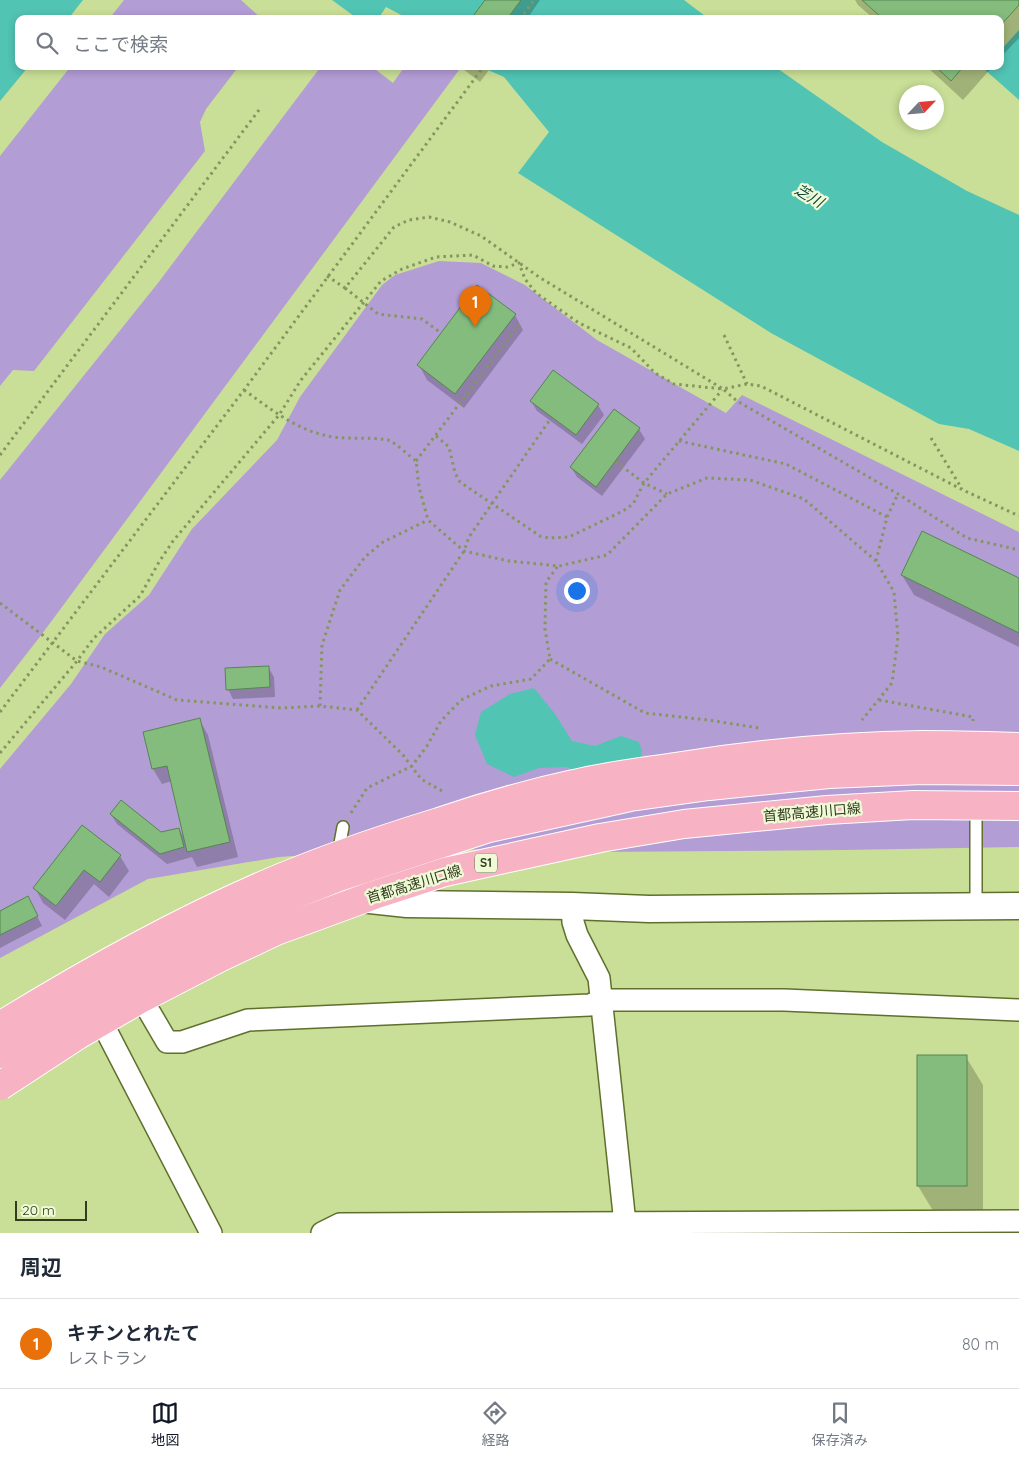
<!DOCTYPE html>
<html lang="ja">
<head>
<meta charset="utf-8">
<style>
	:root { --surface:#fff; --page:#f6f6f7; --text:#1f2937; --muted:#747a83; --line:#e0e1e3; --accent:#111827 }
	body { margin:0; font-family:Quicksand,"Noto Sans JP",sans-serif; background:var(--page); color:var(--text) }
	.compass { position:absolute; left:899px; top:85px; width:45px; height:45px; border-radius:50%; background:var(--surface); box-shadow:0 2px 8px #0003; rotate:64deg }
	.scale { position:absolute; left:15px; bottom:12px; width:72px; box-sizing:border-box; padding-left:5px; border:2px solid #333c1f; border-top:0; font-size:14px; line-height:18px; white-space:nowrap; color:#333c1f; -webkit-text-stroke:4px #effbd7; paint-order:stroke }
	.you { position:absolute; left:576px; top:590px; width:18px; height:18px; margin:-12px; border:4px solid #fff; border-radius:50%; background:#1a73e8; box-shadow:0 0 0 8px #1a73e833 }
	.badge { display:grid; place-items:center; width:32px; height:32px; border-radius:50%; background:var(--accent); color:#fff; font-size:16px; font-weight:700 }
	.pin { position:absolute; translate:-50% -41px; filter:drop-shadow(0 1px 2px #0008) }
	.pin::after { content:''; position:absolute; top:26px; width:18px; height:15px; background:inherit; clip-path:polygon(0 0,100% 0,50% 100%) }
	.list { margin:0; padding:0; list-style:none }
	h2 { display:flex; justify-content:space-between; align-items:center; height:65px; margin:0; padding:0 20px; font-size:21px }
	h2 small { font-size:16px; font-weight:400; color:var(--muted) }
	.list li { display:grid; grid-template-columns:32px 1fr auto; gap:15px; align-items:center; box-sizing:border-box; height:90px; padding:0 20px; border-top:1px solid var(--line) }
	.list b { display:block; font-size:19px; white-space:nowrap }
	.list p { margin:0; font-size:16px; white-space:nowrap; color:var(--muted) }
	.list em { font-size:16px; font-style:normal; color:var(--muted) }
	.icon { flex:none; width:28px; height:28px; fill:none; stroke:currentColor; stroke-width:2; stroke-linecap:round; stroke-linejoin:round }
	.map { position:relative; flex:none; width:1019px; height:1233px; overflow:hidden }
	.search { position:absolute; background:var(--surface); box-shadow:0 2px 8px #0003; left:15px; right:15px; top:15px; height:55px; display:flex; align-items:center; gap:12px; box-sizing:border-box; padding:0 18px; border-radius:10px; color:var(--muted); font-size:19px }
	.sheet { height:155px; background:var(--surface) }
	nav { display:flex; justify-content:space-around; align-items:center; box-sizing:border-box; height:70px; border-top:1px solid var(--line); background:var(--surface); font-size:14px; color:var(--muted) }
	nav a { display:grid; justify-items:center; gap:2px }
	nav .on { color:var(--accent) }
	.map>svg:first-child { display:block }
</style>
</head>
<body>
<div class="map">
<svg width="1019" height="1233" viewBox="0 0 1019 1233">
	<rect width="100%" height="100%" fill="#c9df97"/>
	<g fill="#b39dd5">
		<polygon points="124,0 241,0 262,19 109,19"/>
		<polygon points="71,66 239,66 206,109 200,122 205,151 34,371 13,370 0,386 0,156"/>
		<polygon points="330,66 371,66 393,83 405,66 462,66 42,634 0,688 0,480 158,283 319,69"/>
		<polygon points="439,261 481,263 525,285 597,340 726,413 742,395 1019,532 1019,847 843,850 594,852 408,848 279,857 148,879 0,958 0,769 71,684 105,634 149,595 192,529 277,440 300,397 382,285 395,275"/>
	</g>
	<g fill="#51c4b3">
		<polygon points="0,0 83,0 68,19 19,19 19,66 29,66 0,101"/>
		<polygon points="332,0 485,0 471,19 409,19 386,7 378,19 358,19"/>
		<polygon points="521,0 684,0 709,19 507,19"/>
		<polygon points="1019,30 1019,100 984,69 986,66 1000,66 1000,51"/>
		<polygon points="479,66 774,66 882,142 967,191 1019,215 1019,451 969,429 939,424 771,333 518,173 549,132 504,77"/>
		<polygon points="534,688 555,714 572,741 595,746 621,736 639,742 642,751 640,767 603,787 567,767 539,768 514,777 487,764 475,735 481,712 510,694"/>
	</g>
	<g fill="#0003">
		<polygon points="487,0 540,0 527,19 473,19"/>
		<polygon points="855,0 1019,0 1019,38 1000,58 1000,19 874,19 858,5"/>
		<polygon points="459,66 492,66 480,82"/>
		<polygon points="926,66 993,66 963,100"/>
		<polygon points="515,315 523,330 464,408 427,380 419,365"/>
		<polygon points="531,401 598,405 604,415 582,444 537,411"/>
		<polygon points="639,429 645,439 602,496 577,477 571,467"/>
		<polygon points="902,575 1019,580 1019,647 914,595"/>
		<polygon points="268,667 274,677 275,697 233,699 228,689"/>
		<polygon points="199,719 208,735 238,857 197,867 192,857 167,864 117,824 111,814 161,833 179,829 185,840 172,781 162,784 153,769"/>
		<polygon points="120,856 129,871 109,897 94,884 65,920 43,903 35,888"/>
		<polygon points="33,908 42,926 0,948 0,912"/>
		<polygon points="966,1057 983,1085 983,1214 935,1214 918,1186"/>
	</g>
	<g fill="#83bc7d" stroke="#558650">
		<polygon points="485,0 521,0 507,19 471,19"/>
		<polygon points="862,0 1019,0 1019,5 1000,26 1000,19 883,19"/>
		<polygon points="935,66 964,66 951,81"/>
		<polygon points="477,285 516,314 455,394 417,365"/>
		<polygon points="553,370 599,404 576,435 530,401"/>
		<polygon points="614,409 640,428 596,487 570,467"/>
		<polygon points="922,531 1019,578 1019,633 901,575"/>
		<polygon points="269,666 270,687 226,690 225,668"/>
		<polygon points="200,718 230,842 187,852 167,766 152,769 143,732"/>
		<polygon points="121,800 161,832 179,828 184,847 160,854 110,814"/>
		<polygon points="82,825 121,855 100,882 84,870 56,906 33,888"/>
		<polygon points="28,896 38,916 0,935 0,911"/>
		<rect x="917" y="1055" width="50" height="131"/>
	</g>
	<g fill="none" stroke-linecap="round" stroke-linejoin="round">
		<defs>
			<g id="service">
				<polyline points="338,854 343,827"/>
				<polyline points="976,906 976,809 980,809"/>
			</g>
			<g id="minor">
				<polyline points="572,906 573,922 577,935 599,978 626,1233"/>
				<polyline points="146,1006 167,1042 182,1042 248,1020 590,1005 601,1000 784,1000 1019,1010"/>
				<polyline points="95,1009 211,1233"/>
				<polyline points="322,1233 340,1224 1019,1221"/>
			</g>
			<polyline id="tertiary" points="293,902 333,896 407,904 572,906 649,909 1019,906"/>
		</defs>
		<use href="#service" stroke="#5e702c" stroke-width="14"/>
		<use href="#minor" stroke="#5e702c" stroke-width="24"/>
		<use href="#tertiary" stroke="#5e702c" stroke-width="29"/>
		<g stroke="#859560" stroke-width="3" stroke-dasharray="2.5 4" stroke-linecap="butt">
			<polyline points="520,19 534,0"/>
			<polyline points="327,276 345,288 394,227 409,220 429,217 450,222 481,236 539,277 723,389 747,384 761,386 963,490 1019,516"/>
			<polyline points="345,288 378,314 422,319 441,333"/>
			<polyline points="724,335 747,384"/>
			<path d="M244,390C268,407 291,426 320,434C342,441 366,436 388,440C395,442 409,456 416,461L419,487L428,520L464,551L509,561L559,566L607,555L667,494L707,478L750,480L804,499L876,561L894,592L898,637L892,683L862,720"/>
			<polyline points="436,436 449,447 455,473 460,482 540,536 549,538 569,537 623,511 633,504 644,483 722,390"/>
			<polyline points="931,438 962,489"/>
			<polyline points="679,441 786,464 887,517"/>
			<polyline points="0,455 259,110"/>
			<polyline points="416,461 522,321"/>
			<polyline points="616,462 644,483 667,494"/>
			<polyline points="876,561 887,517 898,494"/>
			<polyline points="0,603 77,661 101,667 177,700 282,708 320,706 357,710 403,755 421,779 444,792"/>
			<polyline points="550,659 645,713 708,720 759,728"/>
			<polyline points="879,700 973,717 973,721"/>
			<polyline points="320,706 322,645 340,590 365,557 383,542 428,520"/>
			<polyline points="357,710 464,551 469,537 549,421"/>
			<polyline points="0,712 244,390 484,66"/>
			<polyline points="0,753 77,661 94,638 140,596 159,562 173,541 279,415 301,380 381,281 402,269 436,257 473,255 493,266 507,267 519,263 525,279 536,293 579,323 631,348 655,373 674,384 723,389 737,401 898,494 967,538 1019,550"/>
			<polyline points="351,813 367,788 412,766 427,746 441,721 461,700 491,686 531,679 550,659 545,629 546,582 558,566"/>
		</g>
		<use href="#service" stroke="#fff" stroke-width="11"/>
		<use href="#minor" stroke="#fff" stroke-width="21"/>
		<use href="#tertiary" stroke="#fff" stroke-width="26"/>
		<defs>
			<g id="motorway-bridge">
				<path d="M0,1026C83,975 168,927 257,888C316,862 377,841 439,822C483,807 528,794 574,784C607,776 641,772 675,767C756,754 839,746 922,745C954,745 987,746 1019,747"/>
				<polyline points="0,1054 67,1010 210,933 276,902 339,877 489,828 630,797 709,786 829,774 922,770 1019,771"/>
				<polyline points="0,1086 78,1035 142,998 221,957 276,931 374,895 445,872 600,838 684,824 827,810 913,805 1019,806"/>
			</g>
		</defs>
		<use href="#motorway-bridge" stroke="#fff" stroke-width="30" stroke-linecap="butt"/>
		<use href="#motorway-bridge" stroke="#f7b3c4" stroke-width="28"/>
	</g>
	<g text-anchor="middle" stroke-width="4.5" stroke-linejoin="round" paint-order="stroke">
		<rect fill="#effbd7" stroke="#6b7556" stroke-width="1" x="475" y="853.5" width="22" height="19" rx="4"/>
		<g font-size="12" font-weight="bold" fill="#333c1f">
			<text x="486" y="867">S1</text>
		</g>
		<g font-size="14" fill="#333c1f" stroke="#effbd7">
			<text transform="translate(812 812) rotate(-5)" y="5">首都高速川口線</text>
			<text transform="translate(414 884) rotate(-17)" y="5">首都高速川口線</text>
		</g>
		<g font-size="15" font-style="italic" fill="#12453e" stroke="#effbd7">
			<text transform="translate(809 196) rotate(31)" y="5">芝川</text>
		</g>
	</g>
</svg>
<svg class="compass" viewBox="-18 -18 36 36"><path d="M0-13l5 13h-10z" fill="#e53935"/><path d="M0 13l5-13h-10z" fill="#747a83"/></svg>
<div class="scale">20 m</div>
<div class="you"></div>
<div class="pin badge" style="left:475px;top:327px;background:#e8710a">1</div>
<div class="search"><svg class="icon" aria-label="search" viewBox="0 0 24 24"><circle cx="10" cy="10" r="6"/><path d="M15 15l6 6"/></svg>ここで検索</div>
</div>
<section class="sheet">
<h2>周辺<small></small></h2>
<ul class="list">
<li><span class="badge" style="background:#e8710a">1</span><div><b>キチンとれたて</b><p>レストラン</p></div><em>80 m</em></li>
</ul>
</section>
<nav>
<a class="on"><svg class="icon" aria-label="map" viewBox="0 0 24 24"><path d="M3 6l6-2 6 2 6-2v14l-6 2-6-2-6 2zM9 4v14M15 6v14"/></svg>地図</a>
<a><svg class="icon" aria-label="directions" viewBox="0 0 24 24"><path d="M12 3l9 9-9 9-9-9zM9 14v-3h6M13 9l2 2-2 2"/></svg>経路</a>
<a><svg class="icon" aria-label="saved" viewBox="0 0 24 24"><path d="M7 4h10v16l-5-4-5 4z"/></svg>保存済み</a>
</nav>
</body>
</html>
